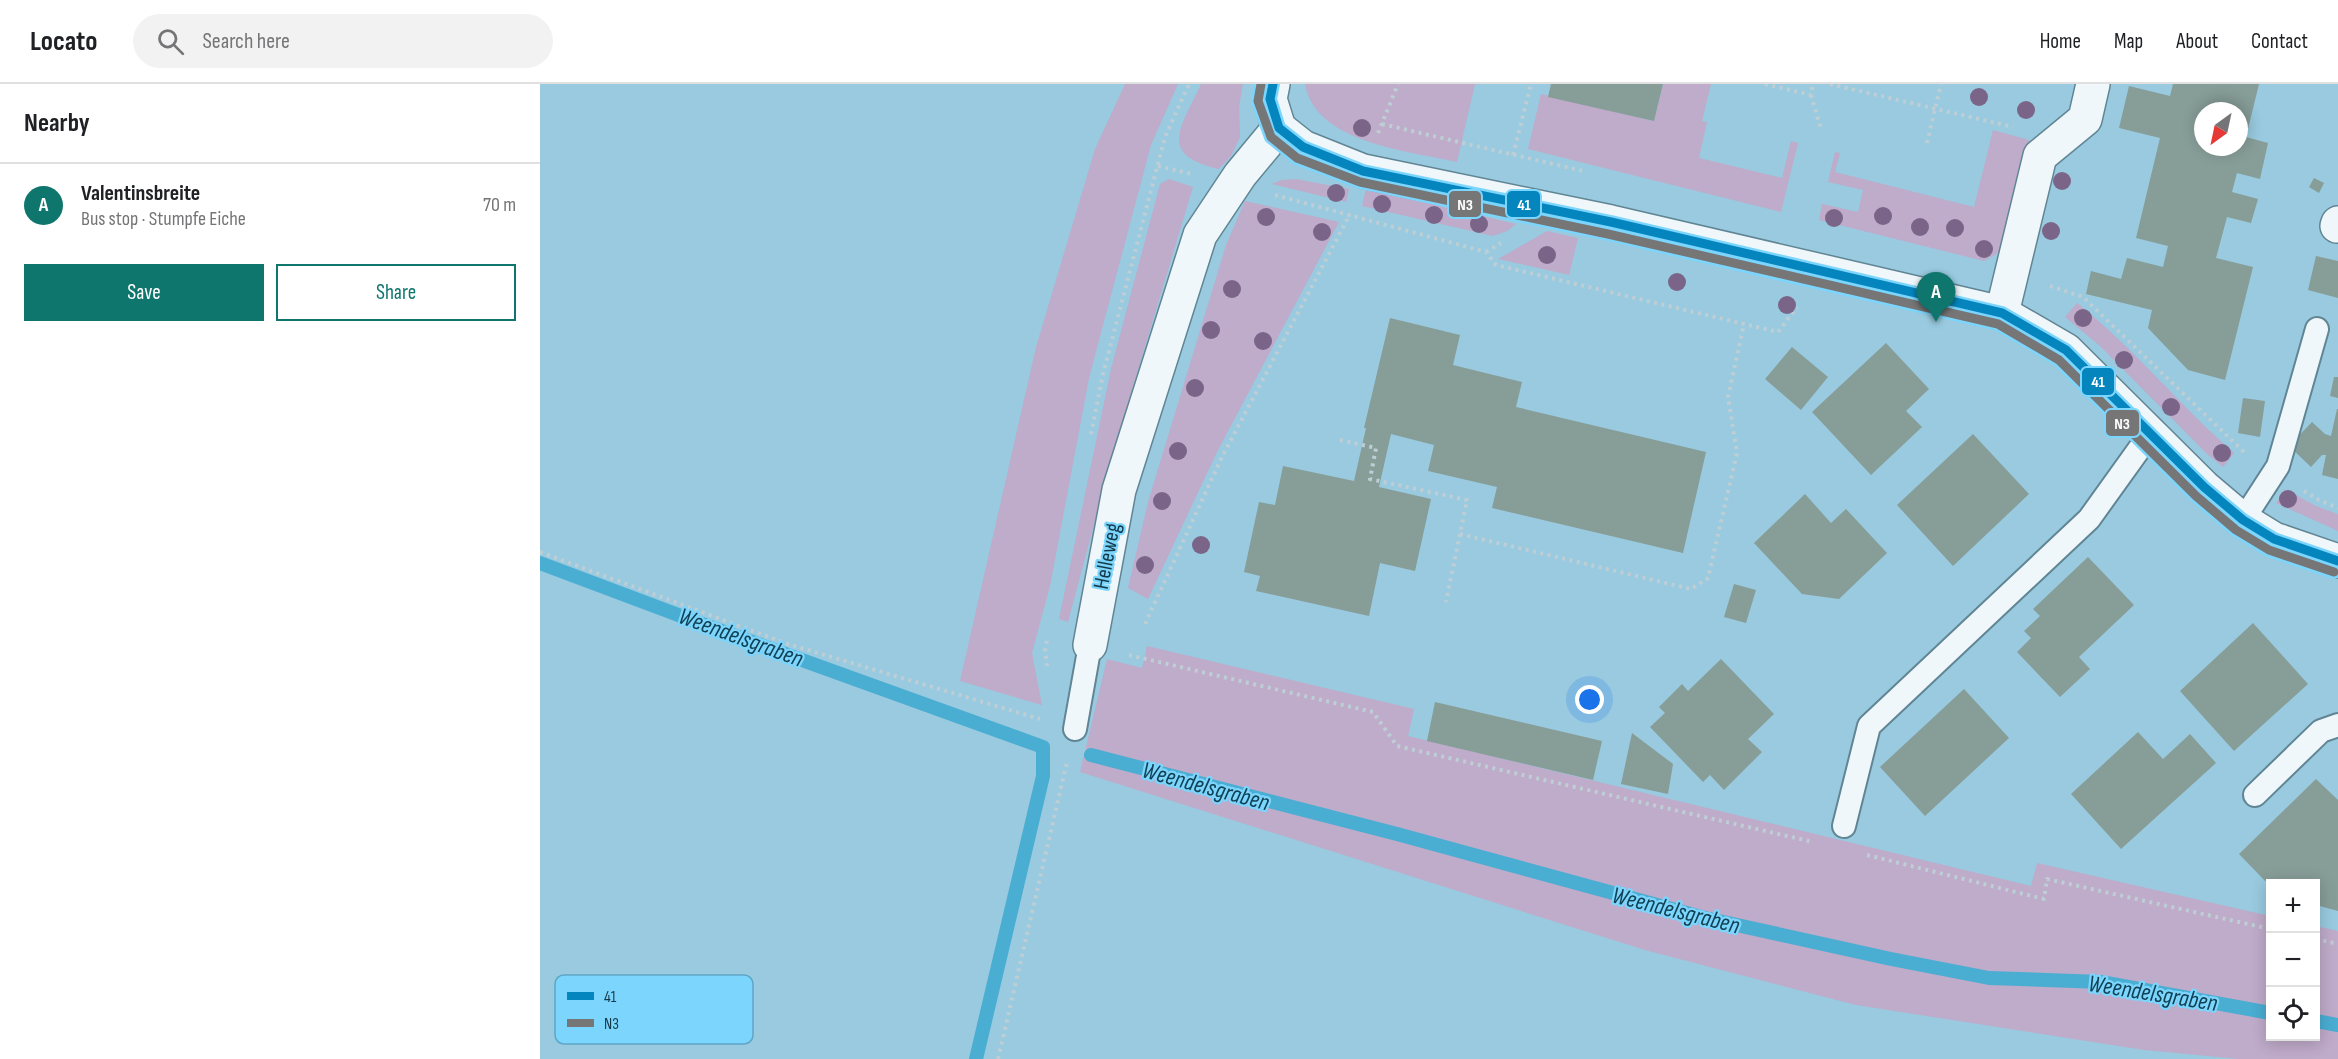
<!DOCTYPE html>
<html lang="en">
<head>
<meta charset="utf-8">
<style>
	:root { --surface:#fff; --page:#f2f2f2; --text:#202124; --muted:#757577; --line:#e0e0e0; --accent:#0f766e }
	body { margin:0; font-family:"Sofia Sans Condensed",sans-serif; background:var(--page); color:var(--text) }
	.controls { position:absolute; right:18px; bottom:18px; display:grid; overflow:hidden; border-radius:0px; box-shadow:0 3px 15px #0003 }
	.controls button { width:54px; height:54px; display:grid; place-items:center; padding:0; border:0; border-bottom:2px solid var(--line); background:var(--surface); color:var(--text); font:30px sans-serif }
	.compass { position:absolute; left:1654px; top:18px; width:54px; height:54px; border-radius:50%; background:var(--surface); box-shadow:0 3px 15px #0003; rotate:213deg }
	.you { position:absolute; left:1050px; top:616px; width:21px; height:21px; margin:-15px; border:4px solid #fff; border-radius:50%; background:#1a73e8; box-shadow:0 0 0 9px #1a73e833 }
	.badge { display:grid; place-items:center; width:39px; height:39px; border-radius:50%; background:var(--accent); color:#fff; font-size:20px; font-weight:700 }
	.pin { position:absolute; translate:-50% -50px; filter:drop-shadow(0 2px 3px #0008) }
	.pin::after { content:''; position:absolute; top:32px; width:21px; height:18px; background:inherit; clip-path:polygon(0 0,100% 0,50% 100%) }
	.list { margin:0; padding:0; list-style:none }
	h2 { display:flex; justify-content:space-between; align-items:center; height:78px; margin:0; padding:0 24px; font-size:26px }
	h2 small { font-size:20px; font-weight:400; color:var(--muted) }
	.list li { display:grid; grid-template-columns:39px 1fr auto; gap:18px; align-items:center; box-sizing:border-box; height:84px; padding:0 24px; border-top:2px solid var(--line) }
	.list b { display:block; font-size:22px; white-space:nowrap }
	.list p { margin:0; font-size:20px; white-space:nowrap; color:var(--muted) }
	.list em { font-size:20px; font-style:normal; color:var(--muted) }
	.actions { display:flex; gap:12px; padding:18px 24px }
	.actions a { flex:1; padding:14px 0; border:2px solid var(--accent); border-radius:0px; text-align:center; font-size:21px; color:var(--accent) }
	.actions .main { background:var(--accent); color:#fff }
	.icon { flex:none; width:33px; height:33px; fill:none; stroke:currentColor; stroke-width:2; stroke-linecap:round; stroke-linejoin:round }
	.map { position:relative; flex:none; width:1798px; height:975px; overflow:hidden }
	header { display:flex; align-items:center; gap:36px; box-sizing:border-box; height:84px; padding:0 30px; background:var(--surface); border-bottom:2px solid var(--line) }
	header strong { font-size:28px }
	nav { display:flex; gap:33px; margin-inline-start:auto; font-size:21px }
	.search { width:420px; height:54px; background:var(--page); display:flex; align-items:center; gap:15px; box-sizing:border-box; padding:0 21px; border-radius:33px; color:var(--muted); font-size:22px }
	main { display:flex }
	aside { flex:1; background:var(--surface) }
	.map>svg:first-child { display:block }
</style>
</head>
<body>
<header>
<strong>Locato</strong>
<div class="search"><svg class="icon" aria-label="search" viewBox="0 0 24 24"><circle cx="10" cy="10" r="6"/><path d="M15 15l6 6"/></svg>Search here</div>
<nav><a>Home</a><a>Map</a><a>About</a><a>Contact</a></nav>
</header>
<main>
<aside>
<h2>Nearby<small></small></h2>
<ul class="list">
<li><span class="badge">A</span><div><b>Valentinsbreite</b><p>Bus stop · Stumpfe Eiche</p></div><em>70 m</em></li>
</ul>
<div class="actions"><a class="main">Save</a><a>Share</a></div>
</aside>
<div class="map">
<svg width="1798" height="975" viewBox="0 0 1798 975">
	<rect width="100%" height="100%" fill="#99cadf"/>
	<g fill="#bfabca">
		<polygon points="585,0 638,0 611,61 549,294 510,502 492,569 502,621 420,597 496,263 555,65"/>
		<path d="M661,0H703L699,23L700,53L691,72L679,85C616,71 642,42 661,0Z"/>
		<path d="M765,0H935L917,78C869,67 775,59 765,0Z"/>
		<polygon points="1123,0 1171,0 1162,37 1167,38 1159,74 1242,94 1251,57 1258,59 1241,128 988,65 1001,10 1114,37"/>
		<polygon points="1453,46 1489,56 1462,167 1444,177 1279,136 1282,120 1318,128 1323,106 1288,98 1295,68 1300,69 1295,88 1434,123"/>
		<polygon points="629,95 653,103 573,369 528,538 519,535 571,285 620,100"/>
		<polygon points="756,95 809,105 806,118 732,100 741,96"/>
		<polygon points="826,105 976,140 967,147 953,152 822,122"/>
		<polygon points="705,117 799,138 677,368 608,515 588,504 608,418 686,161"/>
		<polygon points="1007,147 1038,154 1029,191 958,175"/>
		<path d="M1537,219C1594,264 1639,321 1694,369L1683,383L1667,370L1559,261L1525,233Z"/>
		<polygon points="1745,405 1776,422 1798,430 1798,447 1736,419"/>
		<polygon points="607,562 874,625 868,652 1491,802 1497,779 1730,832 1730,952 1776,952 1776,842 1798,847 1798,975 1699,975 1604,966 1316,921 1105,866 540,688 567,575 602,584"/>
	</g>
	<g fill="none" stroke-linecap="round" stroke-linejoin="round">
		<g stroke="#4aadd2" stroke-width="14">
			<polyline points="0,479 165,541 503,663 503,692 436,975"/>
			<polyline points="551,671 857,750 1165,834 1351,875 1449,894 1561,898 1730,929"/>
			<polyline points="1776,937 1798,941"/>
		</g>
	</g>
	<g fill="#879d98" fill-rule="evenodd">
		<polygon points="1011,0 1123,0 1114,37 1008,13"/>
		<path d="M1633,0H1719L1706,53L1728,59L1720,95L1697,89L1692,108L1718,115L1711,139L1687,133L1676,174L1713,183L1685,296L1648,286L1608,244L1612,226L1546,210L1551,187L1581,195L1587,174L1623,183L1628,162L1596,154L1620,54L1579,44L1589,2L1630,12ZM1663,27H1699V63H1663Z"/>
		<polygon points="1774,94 1784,99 1779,109 1769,103"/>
		<polygon points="1776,172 1798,177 1798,214 1768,206"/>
		<polygon points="850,234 920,251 913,281 982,298 976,323 1166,368 1143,469 952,424 957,403 888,387 894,361 851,350 839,403 891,415 875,487 840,479 829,532 716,507 720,492 704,488 719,418 735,421 743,382 814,397 826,344 824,344"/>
		<polygon points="1346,259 1389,305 1366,327 1382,343 1331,391 1272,328"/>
		<polygon points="1252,263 1288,293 1261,326 1225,295"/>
		<polygon points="1794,293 1798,293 1798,314 1790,312"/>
		<polygon points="1703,314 1725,317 1720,353 1698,349"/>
		<polygon points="1797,325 1798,325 1798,395 1782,391 1786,371 1782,371 1771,383 1749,362 1772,338 1785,350 1791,352"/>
		<polygon points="1433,350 1489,410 1413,482 1357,421"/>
		<polygon points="1265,410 1291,439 1306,425 1347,469 1299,515 1262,510 1214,459"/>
		<polygon points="1548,473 1594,521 1539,573 1550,585 1520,613 1477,568 1491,554 1484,547 1500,532 1493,525"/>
		<polygon points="1194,500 1216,506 1206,539 1184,533"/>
		<polygon points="1713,539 1768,600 1694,667 1640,607"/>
		<polygon points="1181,575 1234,630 1208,655 1222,668 1184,706 1170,691 1163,698 1110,643 1125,629 1119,623 1142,600 1148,607"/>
		<polygon points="1424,605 1469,654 1385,732 1340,683"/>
		<polygon points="895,618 1062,657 1053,696 887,657"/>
		<polygon points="1598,648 1623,675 1650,650 1676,679 1581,765 1531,710"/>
		<polygon points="1092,649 1133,680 1128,710 1081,700"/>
		<polygon points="1776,695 1798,716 1798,827 1776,821 1776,800 1730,800 1730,802 1699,770"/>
	</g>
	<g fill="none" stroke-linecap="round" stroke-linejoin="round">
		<defs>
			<g id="service">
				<polyline points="1703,436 1738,382 1777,245"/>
				<polyline points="535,645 550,561"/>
				<polyline points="1715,711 1781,647 1798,641"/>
				<polyline points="1304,742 1329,642 1549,435 1610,350"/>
			</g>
			<g id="minor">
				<polyline points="733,0 730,15 739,44"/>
				<polyline points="739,44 763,63 823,87 1071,138 1462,229 1526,266 1664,403 1703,436 1734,455 1798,477"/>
				<polyline points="1797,142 1798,139"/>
				<polyline points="1462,229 1500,72 1545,35 1553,0"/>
				<polyline points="550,561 579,406 660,151 700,91 739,44"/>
			</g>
		</defs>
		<use href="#service" stroke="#608594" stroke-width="26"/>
		<use href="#minor" stroke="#608594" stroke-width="36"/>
		<g stroke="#beced5" stroke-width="4" stroke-dasharray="3 4.5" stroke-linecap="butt">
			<polyline points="1225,0 1271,11 1273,0"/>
			<polyline points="1290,0 1473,43"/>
			<polyline points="1271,11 1281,45"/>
			<polyline points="842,40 1043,87"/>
			<polyline points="838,49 858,0"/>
			<polyline points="1387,59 1401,0"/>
			<polyline points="973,71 991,0"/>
			<polyline points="618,82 652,90"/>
			<polyline points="735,111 946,168 956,181 1238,248 1257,223"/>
			<polyline points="946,168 961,159"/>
			<polyline points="1510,202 1543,213 1705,369"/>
			<polyline points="551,350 563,290 625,53 649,0"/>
			<polyline points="800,356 836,364 830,395 927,416 906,518"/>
			<polyline points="1764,407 1779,416 1798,424"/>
			<polyline points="920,450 1151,505 1168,494 1197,369 1188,313 1204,240"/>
			<polyline points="0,468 248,560 500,635"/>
			<polyline points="605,540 681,375 810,130"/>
			<polyline points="507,557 505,564 507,582"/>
			<polyline points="589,571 833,628 857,662 1273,758"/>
			<polyline points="1327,771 1504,815 1507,795 1730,845"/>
			<polyline points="1776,855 1798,860"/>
			<polyline points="458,975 527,678"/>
		</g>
		<use href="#service" stroke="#f0f7fa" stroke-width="22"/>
		<use href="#minor" stroke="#f0f7fa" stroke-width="33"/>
		<defs>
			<polyline id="bus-1" points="733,0 730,15 739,44 763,63 823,87 1071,138 1462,229 1526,266 1664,403 1703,436 1734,455 1798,477"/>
			<polyline id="bus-2" points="721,0 718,17 731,53 757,74 820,98 1068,150 1458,240 1519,276 1656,412 1696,446 1729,466 1794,488"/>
		</defs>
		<use href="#bus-1" stroke="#7cd5fc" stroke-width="14"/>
		<use href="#bus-2" stroke="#7cd5fc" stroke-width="14"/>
		<use href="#bus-1" stroke="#0585bd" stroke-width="9"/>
		<use href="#bus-2" stroke="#767676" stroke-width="9"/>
	</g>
	<g fill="#7a6589">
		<circle cx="1439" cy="13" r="9"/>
		<circle cx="1486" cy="26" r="9"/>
		<circle cx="822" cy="44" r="9"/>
		<circle cx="1522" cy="97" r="9"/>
		<circle cx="796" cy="109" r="9"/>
		<circle cx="842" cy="120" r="9"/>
		<circle cx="894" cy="131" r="9"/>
		<circle cx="1343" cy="132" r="9"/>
		<circle cx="726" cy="133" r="9"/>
		<circle cx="1294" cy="134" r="9"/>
		<circle cx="939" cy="140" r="9"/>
		<circle cx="1380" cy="143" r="9"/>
		<circle cx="1415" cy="144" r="9"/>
		<circle cx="1511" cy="147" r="9"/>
		<circle cx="782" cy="148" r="9"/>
		<circle cx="1444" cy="165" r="9"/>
		<circle cx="1007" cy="171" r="9"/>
		<circle cx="1137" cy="198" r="9"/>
		<circle cx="692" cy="205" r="9"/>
		<circle cx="1247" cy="221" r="9"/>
		<circle cx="1543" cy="234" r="9"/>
		<circle cx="671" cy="246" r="9"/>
		<circle cx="723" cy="257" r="9"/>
		<circle cx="1584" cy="276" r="9"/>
		<circle cx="655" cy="304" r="9"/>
		<circle cx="1631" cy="323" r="9"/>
		<circle cx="638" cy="367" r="9"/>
		<circle cx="1682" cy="369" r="9"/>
		<circle cx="1748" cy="415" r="9"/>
		<circle cx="622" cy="417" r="9"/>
		<circle cx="661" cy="461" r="9"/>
		<circle cx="605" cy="481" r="9"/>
	</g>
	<g text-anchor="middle" stroke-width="4.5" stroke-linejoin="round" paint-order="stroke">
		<g font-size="22" fill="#143a4a" stroke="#7cd5fc">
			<text transform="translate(566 472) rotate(-79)" y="8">Helleweg</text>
		</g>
		<g font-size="24" font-style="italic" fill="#114154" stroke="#7cd5fc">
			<text transform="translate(201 553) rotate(20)" y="8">Weendelsgraben</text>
			<text transform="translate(666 702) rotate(15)" y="8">Weendelsgraben</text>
			<text transform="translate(1136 826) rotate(14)" y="8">Weendelsgraben</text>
			<text transform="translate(1613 909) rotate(9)" y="8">Weendelsgraben</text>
		</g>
	</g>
	<rect x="15" y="891" width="198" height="69" rx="9" fill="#7cd5fc" stroke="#5da6c7" stroke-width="1.5"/>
	<rect x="27" y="908" width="27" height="8" fill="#0585bd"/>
	<rect x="27" y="935" width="27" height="8" fill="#767676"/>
	<g font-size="16" fill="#143a4a">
		<text x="64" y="918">41</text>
		<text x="64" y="945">N3</text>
	</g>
	<g stroke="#7cd5fc" stroke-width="2">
		<rect x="908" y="106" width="34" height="28" rx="6" fill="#767676"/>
		<rect x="966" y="106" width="35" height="28" rx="6" fill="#0585bd"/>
		<rect x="1541" y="283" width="34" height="29" rx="6" fill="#0585bd"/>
		<rect x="1565" y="325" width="35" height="28" rx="6" fill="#767676"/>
	</g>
	<g font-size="16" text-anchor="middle" font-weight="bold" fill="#fff">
		<text x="925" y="126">N3</text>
		<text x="984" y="126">41</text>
		<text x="1558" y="303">41</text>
		<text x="1582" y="345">N3</text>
	</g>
</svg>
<div class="controls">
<button>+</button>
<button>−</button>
<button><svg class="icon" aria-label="locate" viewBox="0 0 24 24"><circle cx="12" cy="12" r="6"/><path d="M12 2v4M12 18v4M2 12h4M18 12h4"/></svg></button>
</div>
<svg class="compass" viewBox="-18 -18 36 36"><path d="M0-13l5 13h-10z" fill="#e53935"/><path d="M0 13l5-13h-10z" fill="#757577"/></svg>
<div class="you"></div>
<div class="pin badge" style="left:1396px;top:238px">A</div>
</div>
</main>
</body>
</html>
